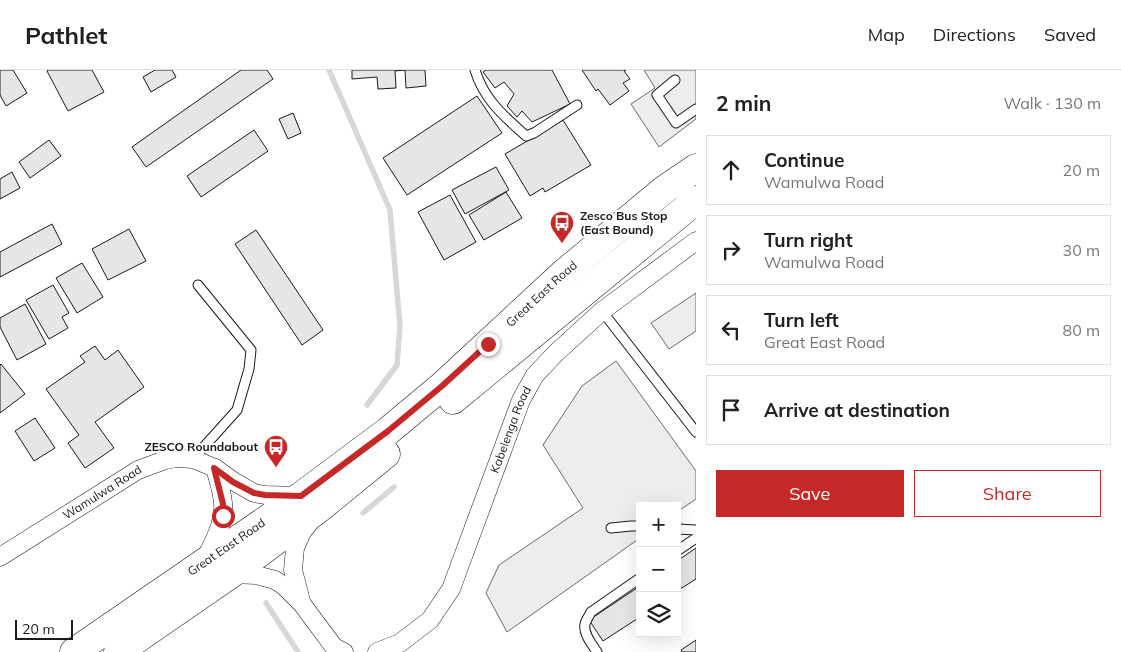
<!DOCTYPE html>
<html lang="en">
<head>
<meta charset="utf-8">
<style>
	:root { --surface:#fff; --page:#f2f2f2; --text:#202124; --muted:#757577; --line:#e0e0e0; --accent:#c62828 }
	body { margin:0; font-family:Mulish,sans-serif; background:var(--page); color:var(--text) }
	.controls { position:absolute; right:15px; bottom:15px; display:grid; overflow:hidden; border-radius:0px; box-shadow:0 5px 20px #0002 }
	.controls button { width:45px; height:45px; display:grid; place-items:center; padding:0; border:0; border-bottom:1px solid var(--line); background:var(--surface); color:var(--text); font:25px sans-serif }
	.scale { position:absolute; left:15px; bottom:12px; width:58px; box-sizing:border-box; padding-left:5px; border:2px solid #1a1a1a; border-top:0; font-size:14px; line-height:18px; white-space:nowrap; color:#1a1a1a; -webkit-text-stroke:4px #fff; paint-order:stroke }
	.stop { position:absolute; width:15px; height:15px; margin:-11px; border:4px solid #c62828; border-radius:50%; background:#fff }
	.stop.end { background:#c62828; border-color:#fff; box-shadow:0 1px 5px #0008 }
	.list { margin:0; padding:0; list-style:none }
	h2 { display:flex; justify-content:space-between; align-items:center; height:65px; margin:0; padding:0 20px; font-size:21px }
	h2 small { font-size:16px; font-weight:400; color:var(--muted) }
	.list li { display:grid; grid-template-columns:32px 1fr auto; gap:15px; align-items:center; box-sizing:border-box; height:70px; margin:0 10px 10px; padding:0 10px; border:1px solid var(--line); border-radius:0px }
	.list b { display:block; font-size:19px; white-space:nowrap }
	.list p { margin:0; font-size:16px; white-space:nowrap; color:var(--muted) }
	.list em { font-size:16px; font-style:normal; color:var(--muted) }
	.actions { display:flex; gap:10px; padding:15px 20px }
	.actions a { flex:1; padding:11px 0; border:1px solid var(--accent); border-radius:0px; text-align:center; font-size:18px; color:var(--accent) }
	.actions .main { background:var(--accent); color:#fff }
	.icon { flex:none; width:28px; height:28px; fill:none; stroke:currentColor; stroke-width:2; stroke-linecap:round; stroke-linejoin:round }
	.map { position:relative; flex:none; width:696px; height:582px; overflow:hidden }
	header { display:flex; align-items:center; gap:30px; box-sizing:border-box; height:70px; padding:0 25px; background:var(--surface); border-bottom:1px solid var(--line) }
	header strong { font-size:24px }
	nav { display:flex; gap:28px; margin-inline-start:auto; font-size:18px }
	main { display:flex }
	aside { flex:1; background:var(--surface) }
	.map>svg:first-child { display:block }
</style>
</head>
<body>
<header>
<strong>Pathlet</strong>
<nav><a>Map</a><a>Directions</a><a>Saved</a></nav>
</header>
<main>
<div class="map">
<svg width="696" height="582" viewBox="0 0 696 582">
	<rect width="100%" height="100%" fill="#fff"/>
	<g fill="#ededed" stroke="#6a6a6a">
		<polygon points="644,0 696,0 696,49 659,77 631,34 655,18"/>
		<polygon points="696,223 696,261 669,279 651,253"/>
		<polygon points="616,291 696,401 696,429 677,442 677,436 640,436 640,468 507,562 486,523 499,495 583,438 543,375 582,316"/>
	</g>
	<g fill="none" stroke-linecap="round" stroke-linejoin="round">
		<g stroke="#d7d7d7" stroke-width="5.5">
			<polyline points="329,0 390,140 400,256 397,295 367,335"/>
			<polyline points="363,443 394,417"/>
			<polyline points="266,533 298,582"/>
		</g>
	</g>
	<g fill="#e6e6e6" stroke="#1a1a1a">
		<polygon points="0,0 13,0 27,23 6,36 0,25"/>
		<polygon points="48,0 92,0 104,22 68,41 47,1"/>
		<polygon points="155,0 172,0 176,7 151,22 143,7"/>
		<polygon points="241,0 267,0 273,9 146,97 132,77"/>
		<polygon points="352,0 425,0 426,16 406,18 405,0 395,1 396,18 378,19 377,7 352,9"/>
		<polygon points="486,0 552,0 570,34 532,52 522,41 517,47 507,36 514,24 504,12 495,18 483,2"/>
		<polygon points="582,0 626,0 624,1 630,9 623,13 629,21 610,35 598,19 596,21"/>
		<polygon points="477,26 502,63 407,125 383,88"/>
		<polygon points="293,43 301,63 288,69 279,49"/>
		<polygon points="563,50 591,95 545,122 543,118 530,126 505,84"/>
		<polygon points="254,60 268,81 201,127 187,106"/>
		<polygon points="49,70 61,86 30,108 19,92"/>
		<polygon points="496,97 509,120 465,144 452,120"/>
		<polygon points="12,102 20,118 0,129 0,109"/>
		<polygon points="506,122 522,148 484,170 469,145"/>
		<polygon points="450,125 476,172 444,190 418,142"/>
		<polygon points="52,154 62,174 0,207 0,182"/>
		<polygon points="129,159 146,191 108,210 92,179"/>
		<polygon points="256,160 323,260 302,275 235,174"/>
		<polygon points="82,193 103,227 77,243 56,208"/>
		<polygon points="53,215 69,243 62,247 68,258 49,269 26,230"/>
		<polygon points="25,234 46,274 17,290 0,257 0,248"/>
		<polygon points="95,276 105,290 118,280 144,317 95,352 114,378 85,398 68,373 79,365 46,319 85,292 80,286"/>
		<polygon points="1,294 25,324 0,343 0,295"/>
		<polygon points="35,348 55,378 34,391 15,361"/>
		<polygon points="696,478 696,509 677,521 677,491"/>
		<polygon points="640,516 640,547 603,571 589,550"/>
		<polygon points="696,570 696,582 682,582 681,580"/>
	</g>
	<g fill="none" stroke-linecap="round" stroke-linejoin="round">
		<defs>
			<g id="service">
				<path d="M475,0C484,30 504,46 526,66L534,63L577,35"/>
				<polyline points="675,10 657,25 676,53 696,39"/>
				<polyline points="602,241 696,362"/>
				<polyline points="193,389 237,340 249,299 251,280 198,215"/>
				<polyline points="611,458 631,456 640,456"/>
				<polyline points="677,459 696,460"/>
				<polyline points="677,481 696,468"/>
				<path d="M597,582C592,574 583,564 585,554C586,550 589,546 591,542L640,508"/>
			</g>
			<g id="minor">
				<path id="s1" d="M0,487L138,400L165,390L177,388L193,389L215,398L233,411L254,423L265,425L301,426"/>
				<path d="M205,490C213,472 225,453 223,433C222,421 218,409 215,398"/>
				<polyline points="231,504 256,505 275,510 284,516 302,534 334,577 344,582"/>
				<polyline points="301,531 293,500 295,478 302,462 310,452"/>
				<path id="s2" d="M377,582L400,573L430,550L451,519L521,330L535,305L557,282L602,241L696,171"/>
			</g>
			<g id="primary">
				<polyline points="453,330 696,130"/>
				<path id="s3" d="M74,582L301,426L388,361L442,316L564,203L665,119L696,98"/>
				<polyline points="118,582 231,504 321,437 386,384"/>
			</g>
		</defs>
		<use href="#service" stroke="#1a1a1a" stroke-width="11"/>
		<use href="#minor" stroke="#1a1a1a" stroke-width="19"/>
		<use href="#primary" stroke="#1a1a1a" stroke-width="29"/>
		<use href="#service" stroke="#fff" stroke-width="9"/>
		<use href="#minor" stroke="#fff" stroke-width="18"/>
		<use href="#primary" stroke="#fff" stroke-width="28"/>
	</g>
	<g fill="none" stroke-linecap="round" stroke-linejoin="round">
		<polyline stroke="#c62828" stroke-width="6" points="223,446 223,434 214,398 233,412 254,423 265,425 301,426 388,361 442,316 488,274"/>
	</g>
	<defs>
		<symbol id="bus-pin" viewBox="-11 -11 22 30"><path d="M0 17L-7.5 6A9.5 9.5 0 1 1 7.5 6Z" fill="#c62828" stroke="#fff"/><path d="M-5-6H5V4H4V6H2V4H-2V6H-4V4H-5ZM-3.5-4V0h7V-4ZM-3.5 1.2v1.5H-2V1.2ZM2 1.2v1.5H3.5V1.2Z" fill="#fff"/></symbol>
	</defs>
	<g fill-rule="evenodd">
		<use href="#bus-pin" x="548" y="139" width="28" height="38"/>
		<use href="#bus-pin" x="262" y="363" width="28" height="38"/>
	</g>
	<g text-anchor="middle" stroke-width="4" stroke-linejoin="round" paint-order="stroke">
		<g font-size="12" font-weight="bold" fill="#1a1a1a" stroke="#fff" text-anchor="start">
			<text x="580" y="150">Zesco Bus Stop<tspan x="580" dy="14">(East Bound)</tspan></text>
			<text x="258" y="381" text-anchor="end">ZESCO Roundabout</text>
		</g>
		<g font-size="12" fill="#1a1a1a" stroke="#fff">
			<text dy="4" stroke="none"><textPath href="#s3" startOffset="590">Great East Road</textPath></text>
			<text dy="4" stroke="none"><textPath href="#s2" startOffset="270">Kabelenga Road</textPath></text>
			<text dy="4" stroke="none"><textPath href="#s1" startOffset="121">Wamulwa Road</textPath></text>
			<text dy="4" stroke="none"><textPath href="#s3" startOffset="185">Great East Road</textPath></text>
		</g>
	</g>
</svg>
<div class="controls">
<button>+</button>
<button>−</button>
<button><svg class="icon" aria-label="layers" viewBox="0 0 24 24"><path d="M12 4l9 5-9 5-9-5zM3 14l9 5 9-5"/></svg></button>
</div>
<div class="scale">20 m</div>
<div class="stop" style="left:223px;top:446px"></div>
<div class="stop end" style="left:488px;top:274px"></div>
</div>
<aside>
<h2>2 min<small>Walk · 130 m</small></h2>
<ul class="list">
<li><svg class="icon" aria-label="ahead" viewBox="0 0 24 24"><path d="M12 20V5M6 11l6-6 6 6"/></svg><div><b>Continue</b><p>Wamulwa Road</p></div><em>20 m</em></li>
<li><svg class="icon" aria-label="right" viewBox="0 0 24 24"><path d="M7 20v-9h11M14 6l5 5-5 5"/></svg><div><b>Turn right</b><p>Wamulwa Road</p></div><em>30 m</em></li>
<li><svg class="icon" aria-label="left" viewBox="0 0 24 24"><path d="M17 20v-9H6M10 6l-5 5 5 5"/></svg><div><b>Turn left</b><p>Great East Road</p></div><em>80 m</em></li>
<li><svg class="icon" aria-label="arrive" viewBox="0 0 24 24"><path d="M6 21V4h12l-3 4 3 4H6"/></svg><div><b>Arrive at destination</b></div></li>
</ul>
<div class="actions"><a class="main">Save</a><a>Share</a></div>
</aside>
</main>
</body>
</html>
